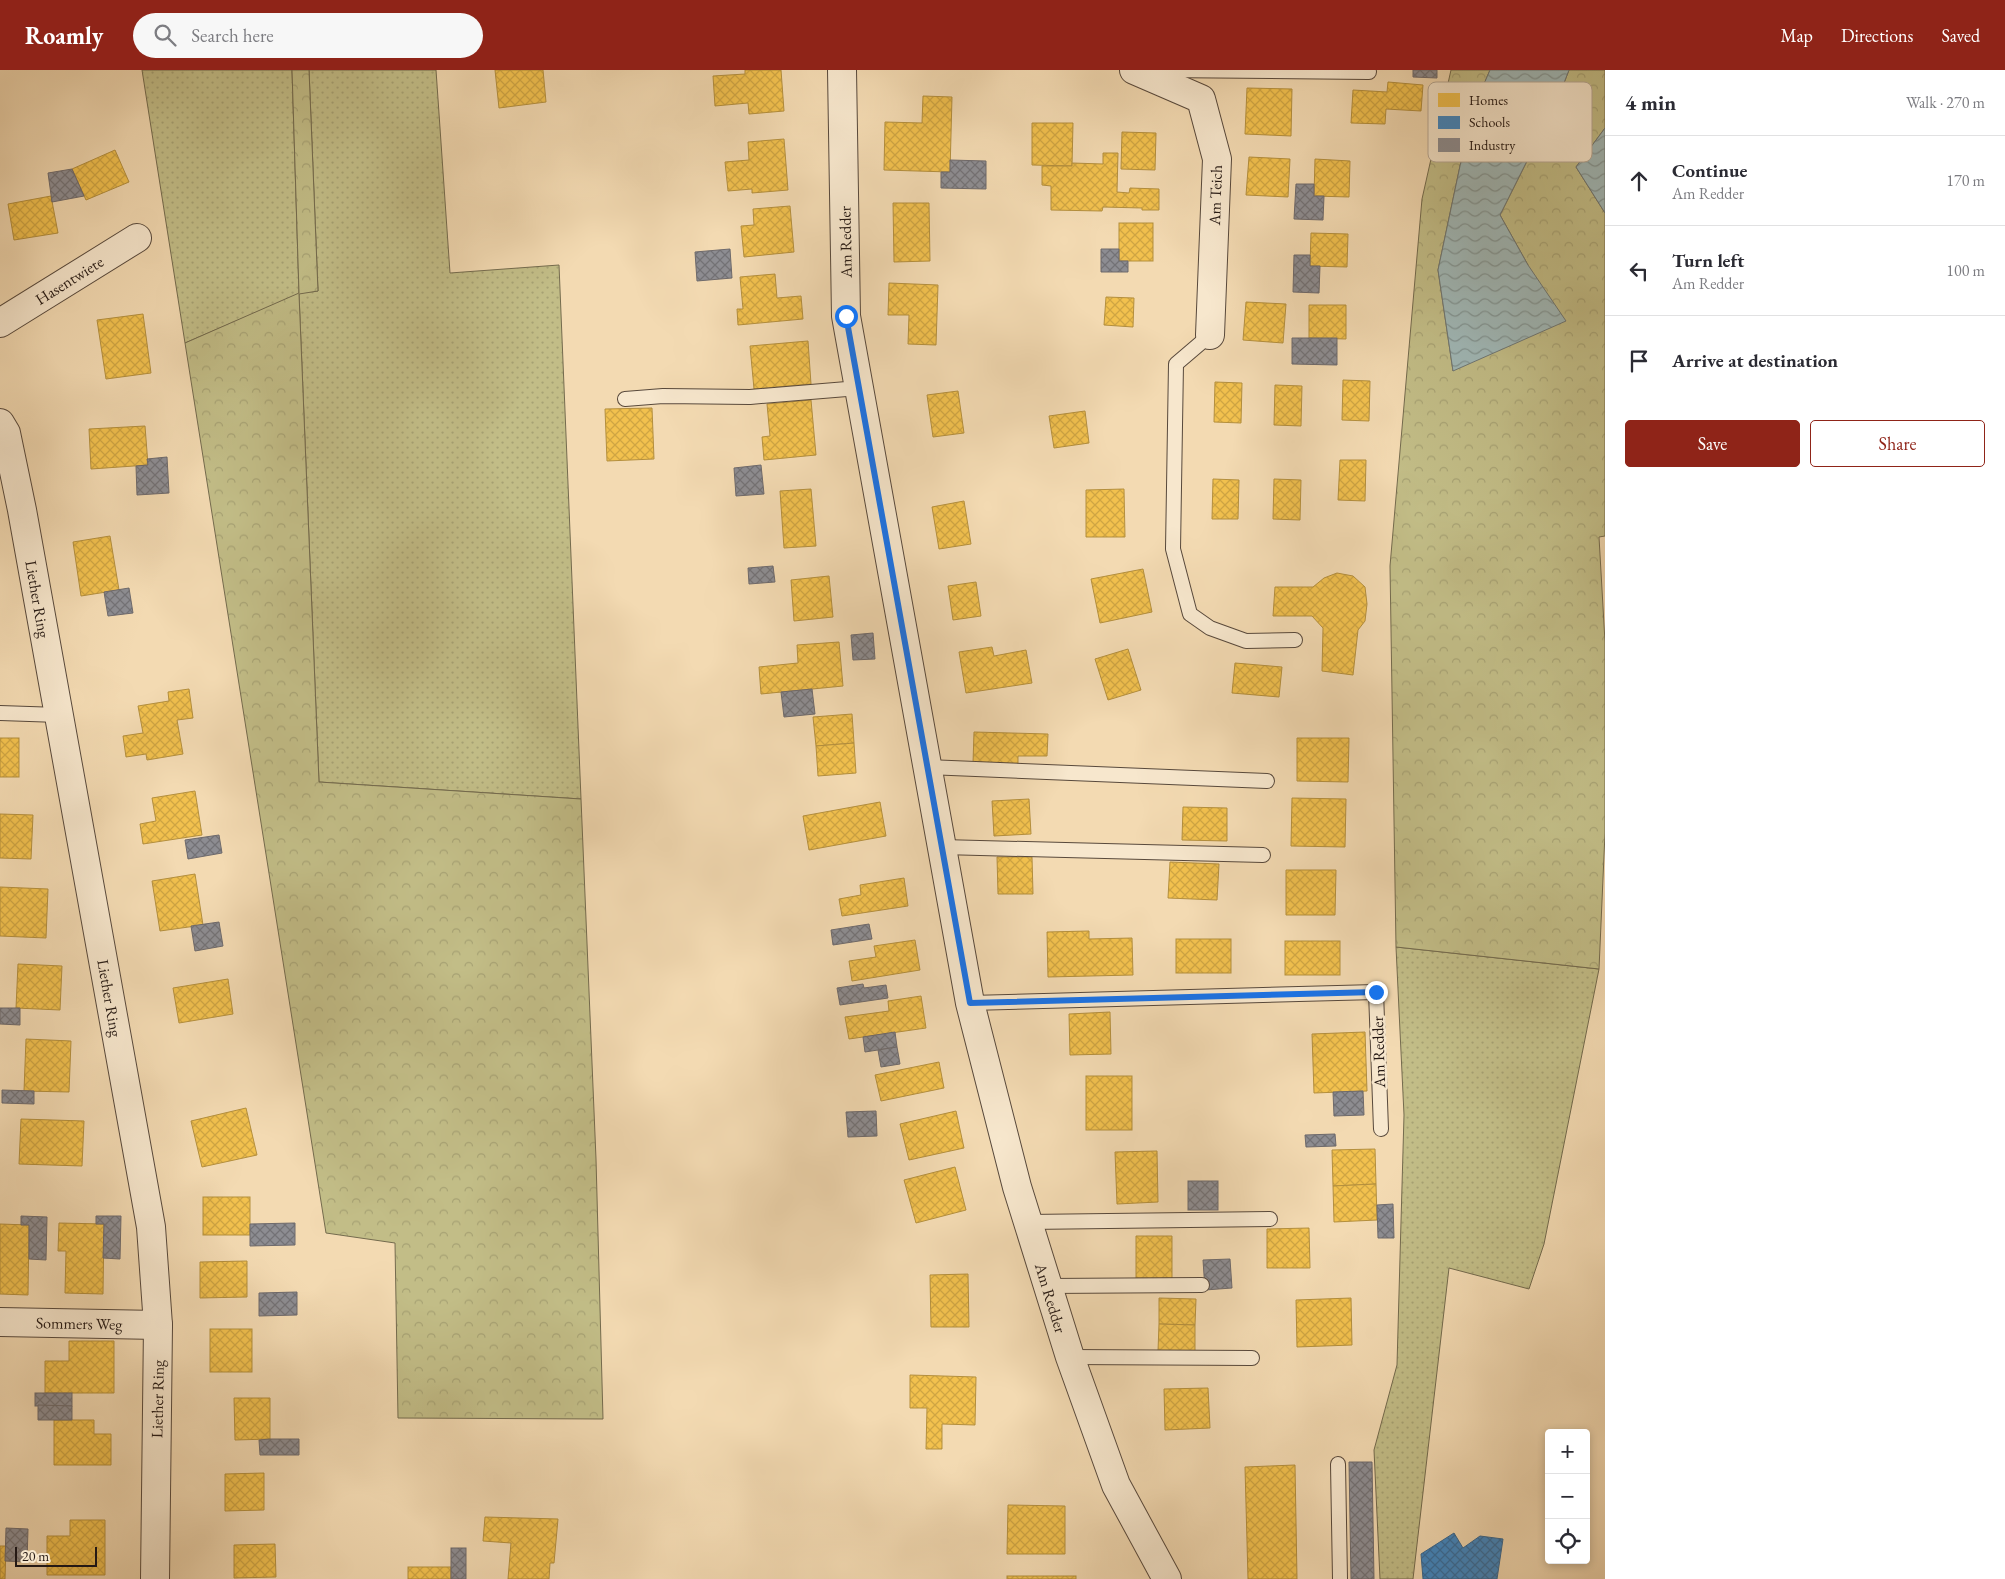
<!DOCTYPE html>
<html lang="en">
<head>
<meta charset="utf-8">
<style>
	:root { --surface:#fff; --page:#f7f7f7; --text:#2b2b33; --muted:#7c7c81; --line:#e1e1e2; --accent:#8f2418 }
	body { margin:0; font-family:"EB Garamond",serif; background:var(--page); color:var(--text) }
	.controls { position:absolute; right:15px; bottom:15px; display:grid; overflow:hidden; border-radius:5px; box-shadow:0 2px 8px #0003 }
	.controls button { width:45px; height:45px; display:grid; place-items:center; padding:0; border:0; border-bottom:1px solid var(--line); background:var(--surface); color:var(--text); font:25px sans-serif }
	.scale { position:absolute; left:15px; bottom:12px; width:82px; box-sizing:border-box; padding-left:5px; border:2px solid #251914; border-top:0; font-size:14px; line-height:18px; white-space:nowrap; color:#251914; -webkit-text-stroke:4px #f7e7cd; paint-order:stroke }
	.stop { position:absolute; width:15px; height:15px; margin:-11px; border:4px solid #1a73e8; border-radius:50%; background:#fff }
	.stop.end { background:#1a73e8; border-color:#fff; box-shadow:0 1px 5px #0008 }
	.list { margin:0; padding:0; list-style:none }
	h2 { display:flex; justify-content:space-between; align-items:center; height:65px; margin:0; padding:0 20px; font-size:21px }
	h2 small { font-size:16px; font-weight:400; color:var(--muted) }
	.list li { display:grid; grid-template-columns:32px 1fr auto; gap:15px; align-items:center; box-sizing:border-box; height:90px; padding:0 20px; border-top:1px solid var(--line) }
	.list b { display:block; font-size:19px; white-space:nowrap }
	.list p { margin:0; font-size:16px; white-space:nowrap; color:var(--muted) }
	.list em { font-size:16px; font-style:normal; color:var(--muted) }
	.actions { display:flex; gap:10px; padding:15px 20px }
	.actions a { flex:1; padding:11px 0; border:1px solid var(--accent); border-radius:5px; text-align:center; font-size:18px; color:var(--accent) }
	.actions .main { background:var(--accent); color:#fff }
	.icon { flex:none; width:28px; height:28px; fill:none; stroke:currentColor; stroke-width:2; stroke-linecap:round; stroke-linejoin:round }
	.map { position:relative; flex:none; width:1605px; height:1509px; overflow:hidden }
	header { display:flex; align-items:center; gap:30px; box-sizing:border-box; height:70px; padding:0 25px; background:var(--accent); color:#fff }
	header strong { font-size:24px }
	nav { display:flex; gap:28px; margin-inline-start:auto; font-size:18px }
	.search { width:350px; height:45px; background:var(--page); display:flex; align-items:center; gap:12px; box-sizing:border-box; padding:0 18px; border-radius:28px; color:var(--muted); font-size:19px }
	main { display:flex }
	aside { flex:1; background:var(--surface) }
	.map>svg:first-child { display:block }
</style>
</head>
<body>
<header>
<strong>Roamly</strong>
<div class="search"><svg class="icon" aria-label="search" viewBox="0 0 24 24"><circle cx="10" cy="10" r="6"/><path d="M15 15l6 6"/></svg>Search here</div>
<nav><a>Map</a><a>Directions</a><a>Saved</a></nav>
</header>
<main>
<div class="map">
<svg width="1605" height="1509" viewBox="0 0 1605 1509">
	<defs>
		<pattern id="green-dots" width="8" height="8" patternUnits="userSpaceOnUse" patternTransform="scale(1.25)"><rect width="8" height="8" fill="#c2bd87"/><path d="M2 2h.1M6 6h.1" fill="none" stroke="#a7a274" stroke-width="1.8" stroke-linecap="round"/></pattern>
		<pattern id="forest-crowns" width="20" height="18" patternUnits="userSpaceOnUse" patternTransform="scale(1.25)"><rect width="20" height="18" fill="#c2bd87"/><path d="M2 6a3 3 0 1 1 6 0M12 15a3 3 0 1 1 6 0" fill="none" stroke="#a7a274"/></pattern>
		<pattern id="water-waves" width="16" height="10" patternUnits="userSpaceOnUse" patternTransform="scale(1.25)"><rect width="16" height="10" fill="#a0b8b7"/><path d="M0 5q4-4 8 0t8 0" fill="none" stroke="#829594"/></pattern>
		<pattern id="homes-cross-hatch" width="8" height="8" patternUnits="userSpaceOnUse" patternTransform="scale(1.25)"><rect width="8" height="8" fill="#f2c14e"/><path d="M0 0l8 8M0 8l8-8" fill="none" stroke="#cfa543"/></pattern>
		<pattern id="schools-cross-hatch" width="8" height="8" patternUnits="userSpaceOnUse" patternTransform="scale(1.25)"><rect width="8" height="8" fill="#3f88c5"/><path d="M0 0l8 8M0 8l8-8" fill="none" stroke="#356e9f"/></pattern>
		<pattern id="industry-cross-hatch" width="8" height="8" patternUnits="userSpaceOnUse" patternTransform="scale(1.25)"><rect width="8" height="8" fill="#8d8d92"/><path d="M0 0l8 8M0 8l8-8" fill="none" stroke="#737276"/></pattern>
	</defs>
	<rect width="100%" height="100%" fill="#f3dab2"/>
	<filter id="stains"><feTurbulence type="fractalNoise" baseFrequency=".004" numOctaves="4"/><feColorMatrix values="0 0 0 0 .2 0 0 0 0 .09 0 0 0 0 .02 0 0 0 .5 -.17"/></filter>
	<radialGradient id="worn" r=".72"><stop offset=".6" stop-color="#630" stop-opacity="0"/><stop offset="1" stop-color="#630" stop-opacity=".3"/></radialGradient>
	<g fill="url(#green-dots)" stroke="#746b4e">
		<polygon points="142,0 292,0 299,223 318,221 309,0 436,0 450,203 559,195 581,729 319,712 299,224 185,273"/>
		<polygon points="1396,877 1599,899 1544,1174 1529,1219 1449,1198 1413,1509 1380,1509 1374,1380 1397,1295 1404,1045"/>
	</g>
	<g fill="url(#forest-crowns)" stroke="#746b4e">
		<polygon points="292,0 309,0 318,221 299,224 319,712 581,729 596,1089 603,1349 398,1348 395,1173 326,1163 185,273 299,223"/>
		<polygon points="1451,0 1490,0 1471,44 1438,200 1453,301 1528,195 1500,145 1557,31 1569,0 1605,0 1605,58 1576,97 1605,143 1605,466 1599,467 1605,572 1605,763 1599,899 1396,877 1390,496 1422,129"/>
	</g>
	<g fill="url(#water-waves)" stroke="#6f7876">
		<polygon points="1490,0 1569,0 1557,31 1500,145 1528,195 1566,251 1453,301 1438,200 1471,44"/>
		<polygon points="1605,58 1605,143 1576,97"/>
	</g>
	<g fill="url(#homes-cross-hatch)" stroke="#b48f3d">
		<polygon points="495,0 543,0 546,32 499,38"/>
		<polygon points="745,0 781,0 784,41 749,44 748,33 715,36 713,6 745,4"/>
		<polygon points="1388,12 1423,15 1421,41 1386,39 1385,54 1351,53 1353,20 1387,22"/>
		<polygon points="1247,18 1292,19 1291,66 1245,64"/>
		<polygon points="923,26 952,27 950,102 884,100 885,52 922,53"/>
		<polygon points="1032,53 1073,53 1072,96 1032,95"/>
		<polygon points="1122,62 1156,63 1155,100 1121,99"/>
		<polygon points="784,69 788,120 752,123 752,119 728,121 725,92 749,90 748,72"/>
		<polygon points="115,80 129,112 86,130 72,99"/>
		<polygon points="1103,83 1118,83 1117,122 1129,123 1130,118 1159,119 1159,140 1142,140 1142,138 1103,137 1102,141 1051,140 1051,116 1042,115 1042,96 1072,96 1072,93 1103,94"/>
		<polygon points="1249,87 1290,89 1288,127 1246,125"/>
		<polygon points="1315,89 1350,91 1349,127 1314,126"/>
		<polygon points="51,126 58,163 14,170 8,134"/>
		<polygon points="893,133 929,133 930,191 894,192"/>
		<polygon points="790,136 794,182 744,187 741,156 754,155 753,139"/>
		<rect x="1119" y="153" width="34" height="38"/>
		<polygon points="1311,163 1348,164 1347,197 1310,196"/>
		<polygon points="775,204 777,228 801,226 803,249 738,255 737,239 743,239 740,207"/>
		<polygon points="889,213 938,215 936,275 908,274 909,245 888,245"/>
		<polygon points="1106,227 1134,228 1133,257 1104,255"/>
		<polygon points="1246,232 1286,234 1283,273 1243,270"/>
		<polygon points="1309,235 1346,235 1346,269 1309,268"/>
		<polygon points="143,244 151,303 106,309 97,250"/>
		<polygon points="808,271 811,314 754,319 750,276"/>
		<polygon points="1343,310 1370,311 1369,351 1342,350"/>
		<polygon points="1215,312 1242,313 1241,353 1214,352"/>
		<polygon points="1275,315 1302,316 1301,356 1274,355"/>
		<polygon points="958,321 964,363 933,367 927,325"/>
		<polygon points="811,330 816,385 764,390 762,367 770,366 767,334"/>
		<polygon points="652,338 654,389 607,391 605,339"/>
		<polygon points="1085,341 1089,373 1054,378 1049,346"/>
		<polygon points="145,356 148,395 91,399 89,359"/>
		<polygon points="1340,390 1366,390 1365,431 1338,430"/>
		<polygon points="1213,409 1239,410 1238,449 1212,449"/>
		<polygon points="1274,409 1301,410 1300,450 1273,449"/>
		<polygon points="811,419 816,476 784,478 780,421"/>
		<polygon points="1124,419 1125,467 1086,467 1086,420"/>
		<polygon points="964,431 971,474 939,479 932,437"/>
		<polygon points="110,466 119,520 81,526 73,472"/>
		<polygon points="1143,499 1152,542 1100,553 1091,509"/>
		<polygon points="1337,503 1353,506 1365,517 1367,534 1365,551 1358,560 1353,605 1322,601 1323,558 1312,546 1273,546 1275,517 1313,517 1324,508"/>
		<polygon points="829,506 833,547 794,551 791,510"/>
		<polygon points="976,512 981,546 953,550 948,516"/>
		<polygon points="839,572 843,616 761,624 759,597 798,593 797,575"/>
		<polygon points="992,577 994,586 1026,580 1032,613 966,623 959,582"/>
		<polygon points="1128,579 1141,620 1108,630 1095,589"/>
		<polygon points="1235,593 1282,597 1279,627 1232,623"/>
		<polygon points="189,619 193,648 177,650 183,684 147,690 146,684 126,687 123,666 143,663 138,636 169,631 168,622"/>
		<polygon points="852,644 854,673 816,676 813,647"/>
		<polygon points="974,662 1048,664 1047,686 1018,686 1018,694 973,693"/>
		<rect x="0" y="668" width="19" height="39"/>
		<polygon points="1297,668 1349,668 1348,712 1297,711"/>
		<polygon points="854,673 856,703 818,706 816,676"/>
		<polygon points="195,721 202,765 143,774 140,754 156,751 152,728"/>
		<polygon points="1292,728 1346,729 1345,777 1291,776"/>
		<polygon points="1029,729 1031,764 994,766 992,731"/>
		<polygon points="880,732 886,766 809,780 803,746"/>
		<polygon points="1183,737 1227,738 1227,771 1182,770"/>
		<polygon points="0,744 33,745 31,789 0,788"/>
		<polygon points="997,787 1032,787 1033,824 998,824"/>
		<polygon points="1170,792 1219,794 1217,830 1168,828"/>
		<polygon points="1286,800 1336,800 1335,845 1286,845"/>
		<polygon points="195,804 203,855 160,861 152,811"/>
		<polygon points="904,808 908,836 842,846 839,829 861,825 860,815"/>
		<polygon points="0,817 48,819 46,868 0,866"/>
		<polygon points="1089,861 1089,869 1132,868 1133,905 1048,907 1047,862"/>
		<rect x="1176" y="869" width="55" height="34"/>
		<polygon points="915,870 920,900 852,911 849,891 876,887 874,876"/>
		<rect x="1285" y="871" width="55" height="34"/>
		<polygon points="18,894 62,896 60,940 16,938"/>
		<polygon points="228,909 233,944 179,953 173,918"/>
		<polygon points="921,926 926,958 849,969 845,947 889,941 888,931"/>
		<polygon points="1110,942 1111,984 1070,985 1069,944"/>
		<polygon points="1365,962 1367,1021 1314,1023 1312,964"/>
		<polygon points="26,969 71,971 69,1022 24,1021"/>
		<polygon points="939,992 944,1018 881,1031 875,1005"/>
		<rect x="1086" y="1006" width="46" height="54"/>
		<polygon points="246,1038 257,1085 202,1097 191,1051"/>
		<polygon points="956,1041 964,1078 909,1090 900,1054"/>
		<polygon points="21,1049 84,1051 82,1096 19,1094"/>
		<polygon points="1375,1079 1376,1114 1333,1116 1332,1080"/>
		<polygon points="1157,1081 1158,1132 1117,1134 1115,1082"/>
		<polygon points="955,1097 966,1140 916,1153 904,1110"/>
		<polygon points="1376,1114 1377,1150 1334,1152 1333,1116"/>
		<rect x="203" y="1127" width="47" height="38"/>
		<polygon points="59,1153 104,1154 103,1224 65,1223 66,1181 58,1181"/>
		<polygon points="0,1154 29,1155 28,1225 0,1224"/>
		<polygon points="1309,1158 1310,1198 1267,1198 1267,1159"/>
		<polygon points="1136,1166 1172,1166 1172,1209 1136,1208"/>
		<polygon points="247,1191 247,1227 200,1228 200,1192"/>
		<polygon points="968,1204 969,1257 931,1257 930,1205"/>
		<polygon points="1159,1228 1196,1229 1195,1255 1159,1254"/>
		<polygon points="1351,1228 1352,1275 1297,1277 1296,1230"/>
		<polygon points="1159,1254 1195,1255 1195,1282 1158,1281"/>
		<rect x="210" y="1259" width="42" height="43"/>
		<polygon points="69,1271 114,1271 114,1323 45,1323 45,1291 69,1291"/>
		<polygon points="910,1305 976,1307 975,1355 942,1354 942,1379 926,1379 927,1338 910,1338"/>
		<polygon points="1208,1318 1210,1358 1165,1360 1164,1319"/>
		<polygon points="234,1328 270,1328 270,1369 235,1370"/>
		<polygon points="54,1350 94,1350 94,1364 111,1364 111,1395 54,1395"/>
		<polygon points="1295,1395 1297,1509 1248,1509 1245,1397"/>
		<polygon points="264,1403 264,1440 225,1441 225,1404"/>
		<polygon points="1008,1435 1065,1436 1065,1484 1007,1484"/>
		<polygon points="485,1447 558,1449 554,1493 550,1493 549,1509 508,1509 511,1473 483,1471"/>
		<polygon points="70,1450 105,1450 105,1505 47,1505 47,1466 70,1466"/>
		<polygon points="275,1474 276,1507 234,1508 234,1475"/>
		<polygon points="0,1476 6,1476 5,1509 0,1509"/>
		<rect x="408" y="1497" width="43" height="12"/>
		<rect x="1007" y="1506" width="69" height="3"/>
	</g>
	<polygon fill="url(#schools-cross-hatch)" stroke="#376790" points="1454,1463 1463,1478 1480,1466 1503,1469 1497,1509 1423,1509 1421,1484"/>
	<g fill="url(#industry-cross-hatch)" stroke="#6e6a6c">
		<polygon points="1413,0 1437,0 1437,8 1413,7"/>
		<polygon points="950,90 986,91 986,119 941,118 941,102 950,102"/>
		<polygon points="72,99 84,126 52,132 48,103"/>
		<polygon points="1296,114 1314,114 1314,126 1324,126 1323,150 1294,149"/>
		<polygon points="730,179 732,208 697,211 695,182"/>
		<polygon points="1101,179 1119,179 1119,191 1128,191 1128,202 1101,202"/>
		<polygon points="1294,185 1310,185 1310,196 1320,196 1319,223 1293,222"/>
		<polygon points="1292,268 1337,268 1337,295 1292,294"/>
		<polygon points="167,387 169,423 137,425 136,396 148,395 147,389"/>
		<polygon points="761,395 764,424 736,426 734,398"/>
		<polygon points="773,496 775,512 749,514 748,498"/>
		<polygon points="129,518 133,543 108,546 104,522"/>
		<polygon points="873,563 875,589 853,590 851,565"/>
		<polygon points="812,619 815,644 784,647 781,622"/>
		<polygon points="219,765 222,783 188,789 185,770"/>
		<polygon points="219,852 223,876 195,881 191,856"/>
		<polygon points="869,854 872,869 833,875 831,860"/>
		<polygon points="863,914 864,918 886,915 888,928 840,935 837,918"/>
		<polygon points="0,938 20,938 20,955 0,954"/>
		<polygon points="895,962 897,977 865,982 863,967"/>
		<polygon points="897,977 900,994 881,997 878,980"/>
		<polygon points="2,1020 34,1021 34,1034 2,1033"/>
		<polygon points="1363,1021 1364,1045 1334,1046 1333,1022"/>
		<polygon points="876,1041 877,1066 848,1067 846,1042"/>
		<polygon points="1335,1064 1336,1076 1306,1077 1305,1065"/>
		<rect x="1188" y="1111" width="30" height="29"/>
		<polygon points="1393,1134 1394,1168 1378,1168 1377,1135"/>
		<polygon points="21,1146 47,1147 46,1190 29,1189 29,1155 21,1155"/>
		<polygon points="96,1146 121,1146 120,1189 103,1188 104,1154 96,1154"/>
		<polygon points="295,1153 295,1175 250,1176 250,1154"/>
		<polygon points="1230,1189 1232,1218 1205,1220 1203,1190"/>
		<polygon points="297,1222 297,1245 259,1246 259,1223"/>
		<rect x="35" y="1323" width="37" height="13"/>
		<polygon points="38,1335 72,1336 72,1350 38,1350"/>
		<polygon points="270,1369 299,1369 299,1385 260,1385 259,1370"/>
		<polygon points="1349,1392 1372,1392 1374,1509 1351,1509"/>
		<polygon points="6,1458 28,1459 27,1492 5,1491"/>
		<rect x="451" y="1478" width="15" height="31"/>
	</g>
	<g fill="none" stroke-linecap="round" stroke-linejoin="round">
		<defs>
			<g id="lane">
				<polyline points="1159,0 1369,2"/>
				<polyline points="1210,265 1176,294 1173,479 1190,544 1210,558 1246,571 1295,570"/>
				<polyline points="625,329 663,326 750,327 859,318"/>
				<polyline points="0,643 59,645"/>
				<polyline points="927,697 1267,711"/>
				<polyline points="942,777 1263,785"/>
				<polyline points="970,933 1376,922 1381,1059"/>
				<polyline points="1028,1152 1270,1149"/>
				<polyline points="1048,1216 1202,1215"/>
				<polyline points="1070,1287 1252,1288"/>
				<polyline points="1338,1394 1340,1509"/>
			</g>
			<g id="street">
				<polyline points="842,0 846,246 970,933 1017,1117 1070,1287 1116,1415 1167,1509"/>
				<polyline points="1134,0 1201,29 1217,89 1210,265"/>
				<polyline points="0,253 137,168"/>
				<polyline points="0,353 6,363 22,440 151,1157 158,1255 155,1509"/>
				<polyline points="0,1252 158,1255"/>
			</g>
		</defs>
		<use href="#lane" stroke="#58493c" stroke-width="16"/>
		<use href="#street" stroke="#58493c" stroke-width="30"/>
		<use href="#lane" stroke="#f7e7cd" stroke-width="14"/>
		<use href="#street" stroke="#f7e7cd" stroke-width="28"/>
	</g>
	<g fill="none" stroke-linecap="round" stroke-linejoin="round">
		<polyline stroke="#1a73e8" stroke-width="6" points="846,246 970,933 1376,922"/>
	</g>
	<g text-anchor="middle" stroke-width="5" stroke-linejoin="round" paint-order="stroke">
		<g font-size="16" fill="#251914" stroke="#f7e7cd">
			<text transform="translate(1215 125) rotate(-88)" y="6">Am Teich</text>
			<text transform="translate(845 172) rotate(-91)" y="6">Am Redder</text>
			<text transform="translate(69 210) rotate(-32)" y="6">Hasentwiete</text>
			<text transform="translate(38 529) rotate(80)" y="6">Liether Ring</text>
			<text transform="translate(110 928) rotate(80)" y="6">Liether Ring</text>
			<text transform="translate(1378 982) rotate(-92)" y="6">Am Redder</text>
			<text transform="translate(1051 1228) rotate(73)" y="6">Am Redder</text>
			<text transform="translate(79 1253) rotate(1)" y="6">Sommers Weg</text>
			<text transform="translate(157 1329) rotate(-89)" y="6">Liether Ring</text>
		</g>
	</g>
	<rect x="1428" y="12" width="164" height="80" rx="8" fill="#f7e7cd" stroke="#b8a996" stroke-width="1"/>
	<rect x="1438" y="23" width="22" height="14" fill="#f2c14e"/>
	<rect x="1438" y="46" width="22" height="13" fill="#3f88c5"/>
	<rect x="1438" y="68" width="22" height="14" fill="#8d8d92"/>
	<g font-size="14" fill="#251914">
		<text x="1469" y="35">Homes</text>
		<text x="1469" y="57">Schools</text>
		<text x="1469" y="80">Industry</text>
	</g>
	<rect width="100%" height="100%" filter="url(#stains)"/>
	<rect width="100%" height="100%" fill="url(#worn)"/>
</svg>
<div class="controls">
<button>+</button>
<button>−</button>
<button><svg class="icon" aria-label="locate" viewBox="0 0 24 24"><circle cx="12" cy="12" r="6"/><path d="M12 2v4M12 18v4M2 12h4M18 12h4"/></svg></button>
</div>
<div class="scale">20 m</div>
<div class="stop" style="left:846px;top:246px"></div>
<div class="stop end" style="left:1376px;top:922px"></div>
</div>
<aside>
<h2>4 min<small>Walk · 270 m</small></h2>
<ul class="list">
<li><svg class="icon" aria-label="ahead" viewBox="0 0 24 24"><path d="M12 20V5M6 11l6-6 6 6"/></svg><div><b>Continue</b><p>Am Redder</p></div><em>170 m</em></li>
<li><svg class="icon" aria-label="left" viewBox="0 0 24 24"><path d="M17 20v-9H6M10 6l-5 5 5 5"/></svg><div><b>Turn left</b><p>Am Redder</p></div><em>100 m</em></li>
<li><svg class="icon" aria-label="arrive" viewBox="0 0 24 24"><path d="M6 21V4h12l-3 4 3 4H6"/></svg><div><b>Arrive at destination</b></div></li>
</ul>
<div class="actions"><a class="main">Save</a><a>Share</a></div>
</aside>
</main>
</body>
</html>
